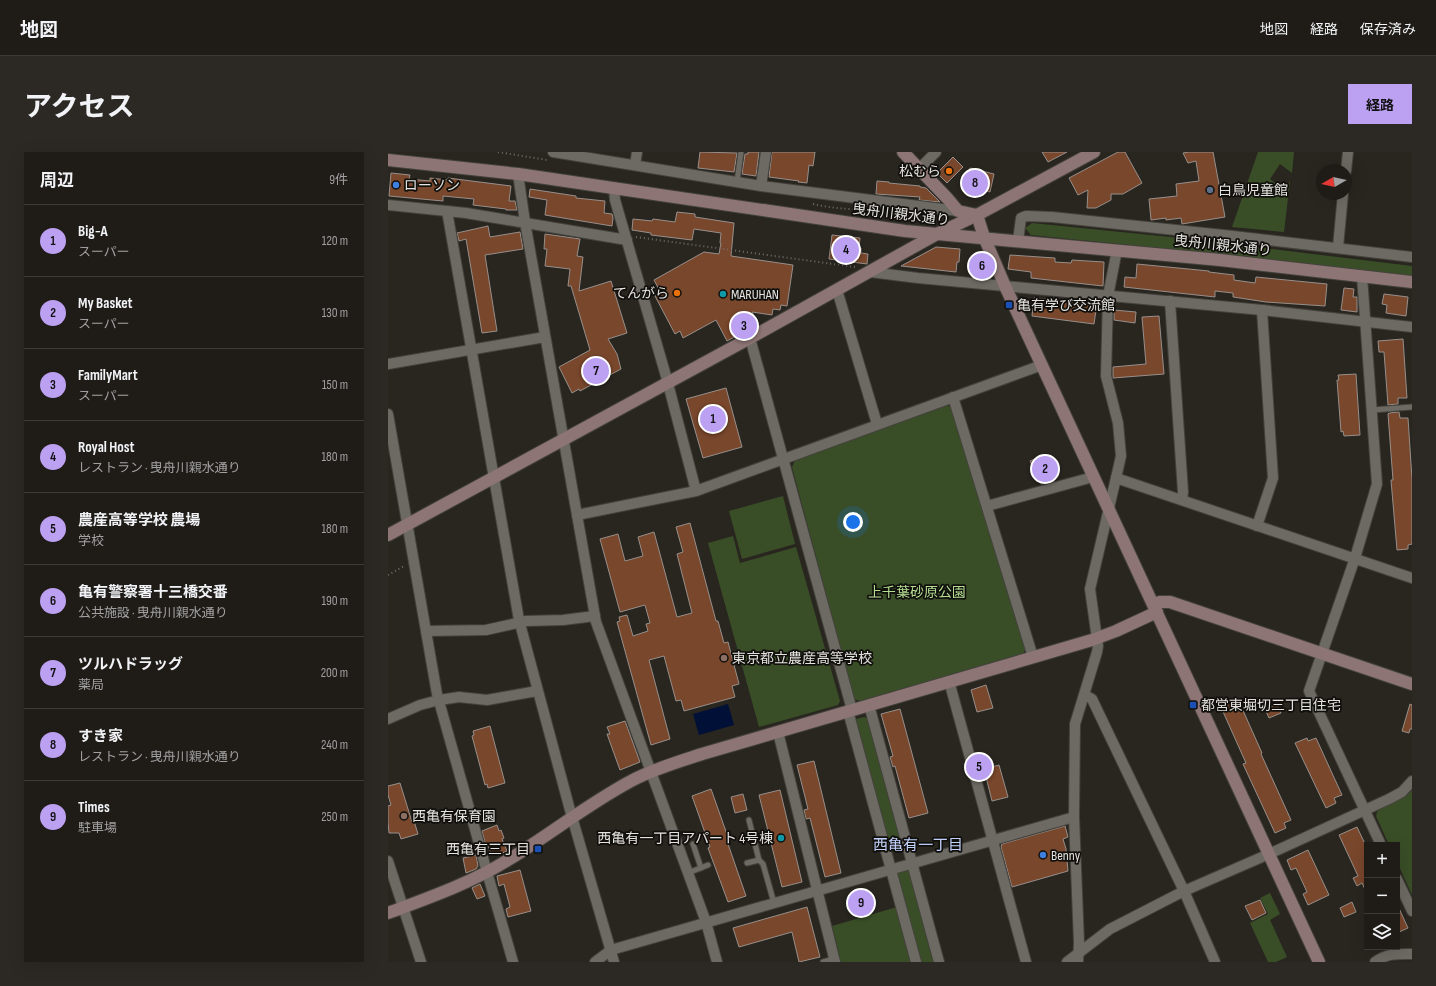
<!DOCTYPE html>
<html lang="ja">
<head>
<meta charset="utf-8">
<style>
	:root { --surface:#1f1c18; --page:#2c2925; --text:#f1f3f6; --muted:#a1a1a2; --line:#3c3a37; --accent:#bca0f2 }
	body { margin:0; font-family:"Sofia Sans Condensed","Noto Sans JP",sans-serif; background:var(--page); color:var(--text) }
	.controls { position:absolute; right:12px; bottom:12px; display:grid; overflow:hidden; border-radius:0px; box-shadow:0 4px 16px #0002 }
	.controls button { width:36px; height:36px; display:grid; place-items:center; padding:0; border:0; border-bottom:1px solid var(--line); background:var(--surface); color:var(--text); font:20px sans-serif }
	.compass { position:absolute; left:928px; top:12px; width:36px; height:36px; border-radius:50%; background:var(--surface); box-shadow:0 4px 16px #0002; rotate:261deg }
	.you { position:absolute; left:465px; top:370px; width:14px; height:14px; margin:-10px; border:3px solid #fff; border-radius:50%; background:#1a73e8; box-shadow:0 0 0 6px #1a73e833 }
	.badge { display:grid; place-items:center; width:26px; height:26px; border-radius:50%; background:var(--accent); color:#111; font-size:13px; font-weight:700 }
	.pin { position:absolute; translate:-50% -50%; border:2px solid #fff; box-shadow:0 1px 4px #0006 }
	.list { margin:0; padding:0; list-style:none }
	h2 { display:flex; justify-content:space-between; align-items:center; height:52px; margin:0; padding:0 16px; font-size:17px }
	h2 small { font-size:13px; font-weight:400; color:var(--muted) }
	.list li { display:grid; grid-template-columns:26px 1fr auto; gap:12px; align-items:center; box-sizing:border-box; height:72px; padding:0 16px; border-top:1px solid var(--line) }
	.list b { display:block; font-size:15px; white-space:nowrap }
	.list p { margin:0; font-size:13px; white-space:nowrap; color:var(--muted) }
	.list em { font-size:13px; font-style:normal; color:var(--muted) }
	.icon { flex:none; width:22px; height:22px; fill:none; stroke:currentColor; stroke-width:2; stroke-linecap:round; stroke-linejoin:round }
	.map { position:relative; flex:none; width:1024px; height:810px; overflow:hidden; border-radius:0px }
	header { display:flex; align-items:center; gap:24px; box-sizing:border-box; height:56px; padding:0 20px; background:var(--surface); border-bottom:1px solid var(--line) }
	header strong { font-size:19px }
	nav { display:flex; gap:22px; margin-inline-start:auto; font-size:14px }
	.intro { display:flex; align-items:center; justify-content:space-between; box-sizing:border-box; height:96px; padding:0 24px }
	h1 { margin:0; font-size:28px }
	.button { padding:10px 18px; border-radius:0px; background:var(--accent); color:#111; font-size:14px; font-weight:700 }
	main { display:flex; gap:24px; padding:0 24px }
	aside { flex:1; background:var(--surface); border-radius:0px; box-shadow:0 4px 16px #0002 }
	.map>svg:first-child { display:block }
</style>
</head>
<body>
<header>
<strong>地図</strong>
<nav><a>地図</a><a>経路</a><a>保存済み</a></nav>
</header>
<div class="intro"><h1>アクセス</h1><a class="button">経路</a></div>
<main>
<aside>
<h2>周辺<small>9件</small></h2>
<ul class="list">
<li><span class="badge">1</span><div><b>Big-A</b><p>スーパー</p></div><em>120 m</em></li>
<li><span class="badge">2</span><div><b>My Basket</b><p>スーパー</p></div><em>130 m</em></li>
<li><span class="badge">3</span><div><b>FamilyMart</b><p>スーパー</p></div><em>150 m</em></li>
<li><span class="badge">4</span><div><b>Royal Host</b><p>レストラン · 曳舟川親水通り</p></div><em>180 m</em></li>
<li><span class="badge">5</span><div><b>農産高等学校 農場</b><p>学校</p></div><em>180 m</em></li>
<li><span class="badge">6</span><div><b>亀有警察署十三橋交番</b><p>公共施設 · 曳舟川親水通り</p></div><em>190 m</em></li>
<li><span class="badge">7</span><div><b>ツルハドラッグ</b><p>薬局</p></div><em>200 m</em></li>
<li><span class="badge">8</span><div><b>すき家</b><p>レストラン · 曳舟川親水通り</p></div><em>240 m</em></li>
<li><span class="badge">9</span><div><b>Times</b><p>駐車場</p></div><em>250 m</em></li>
</ul>
</aside>
<div class="map">
<svg width="1024" height="810" viewBox="0 0 1024 810">
	<rect width="100%" height="100%" fill="#292620"/>
	<g fill="#394e27">
		<polygon points="870,0 906,0 904,21 892,12 882,27 896,38 902,29 896,80 844,75"/>
		<polygon points="644,71 792,86 1024,114 1024,124 790,98 643,83 637,76"/>
		<polygon points="559,253 564,256 639,495 635,502 472,549 466,547 404,315 407,308"/>
		<polygon points="395,344 407,392 354,407 341,359"/>
		<polygon points="345,384 352,411 408,395 452,549 450,553 371,575 320,391"/>
		<polygon points="476,565 480,566 516,693 501,697 466,571 468,567"/>
		<polygon points="1024,638 1024,743 1009,710 1009,693 1001,693 988,664 990,657 1018,644"/>
		<polygon points="519,718 523,720 548,810 531,810 508,725 510,721"/>
		<polygon points="882,741 892,762 882,768 899,805 888,810 880,810 862,771 880,762 872,746"/>
		<polygon points="509,755 524,810 453,810 444,774"/>
	</g>
	<polygon fill="#001036" points="340,552 346,573 311,583 305,562"/>
	<g fill="#79472c" stroke="#978f8b">
		<polygon points="312,0 349,1 346,20 310,16"/>
		<polygon points="360,0 371,0 368,24 354,22 357,2 360,2"/>
		<polygon points="384,0 427,0 425,14 421,13 419,31 410,30 411,29 381,25"/>
		<polygon points="654,0 679,0 660,10"/>
		<polygon points="730,0 737,0 754,31 735,42 723,42 723,48 708,56 699,56 700,38 690,43 681,26"/>
		<polygon points="801,0 825,0 837,65 794,72 793,66 778,68 778,66 763,68 761,47 789,44 788,32 811,29 808,9 800,11 795,1"/>
		<polygon points="565,5 575,15 559,31 549,21"/>
		<polygon points="582,16 606,22 602,40 580,34 580,32 578,32"/>
		<polygon points="3,21 22,23 21,27 42,29 42,26 60,28 60,26 123,34 121,49 127,49 129,58 118,58 118,57 85,53 86,47 55,44 55,49 1,44"/>
		<polygon points="489,29 501,30 501,31 532,34 532,35 538,36 552,50 531,48 532,45 488,42"/>
		<polygon points="142,37 188,44 188,46 217,49 216,61 224,62 225,66 224,74 157,63 159,48 141,45"/>
		<polygon points="289,60 307,62 307,65 346,71 343,104 405,113 399,154 393,153 392,158 385,157 384,163 364,160 370,172 339,189 328,168 295,186 292,179 287,182 267,144 273,141 266,128 316,100 331,102 333,91 332,91 333,81 306,77 304,88 263,83 263,81 244,78 245,67 264,69 265,67 287,70"/>
		<polygon points="100,74 102,85 132,80 135,97 97,103 109,179 94,181 78,87 71,89 69,81"/>
		<polygon points="157,82 192,87 189,104 195,105 191,139 223,129 239,181 220,187 229,202 233,217 192,239 191,237 184,241 171,215 202,198 183,134 180,134 182,117 157,114 159,97 156,97"/>
		<polygon points="444,83 472,86 471,96 473,96 473,101 480,102 479,112 441,107"/>
		<polygon points="548,95 572,97 571,110 569,110 568,120 513,114"/>
		<polygon points="622,103 667,106 667,110 683,111 684,108 716,110 715,134 643,126 643,120 620,117"/>
		<polygon points="596,109 600,117 586,124 589,112"/>
		<polygon points="749,112 821,119 821,120 846,123 846,128 867,131 868,125 939,132 937,154 878,150 845,145 845,141 827,139 827,145 736,135 737,125 748,126"/>
		<polygon points="956,136 966,137 965,145 969,145 969,160 953,158"/>
		<polygon points="996,142 1020,145 1018,164 998,161 999,153 994,152"/>
		<polygon points="646,146 709,151 706,172 644,164"/>
		<polygon points="726,158 748,160 747,171 726,168"/>
		<polygon points="771,164 776,222 725,226 725,215 758,212 754,165"/>
		<polygon points="1015,187 1019,246 1010,246 1010,252 1000,253 996,200 991,200 990,189"/>
		<polygon points="968,222 972,283 956,284 955,279 953,280 949,228 951,228 950,223"/>
		<polygon points="338,236 354,295 315,306 298,247"/>
		<polygon points="1011,260 1012,266 1020,266 1024,327 1024,392 1020,393 1020,397 1009,398 1003,328 1005,328 1000,262 1001,261"/>
		<polygon points="656,303 667,326 653,332 642,309"/>
		<polygon points="302,371 328,469 330,469 336,491 340,490 351,532 344,534 347,545 296,559 293,548 288,549 276,504 261,508 282,587 263,593 229,470 232,469 231,465 239,463 245,484 260,479 258,472 262,471 257,453 232,460 212,387 230,382 237,409 255,404 250,385 266,380 289,465 304,461 289,402 295,400 288,375"/>
		<polygon points="598,533 605,556 589,560 583,538"/>
		<polygon points="849,545 874,601 873,602 903,668 896,671 898,676 887,681 855,612 858,611 832,553"/>
		<polygon points="889,552 893,561 881,566 877,557"/>
		<polygon points="1022,552 1024,553 1024,577 1022,577 1021,581 1014,579"/>
		<polygon points="512,557 540,661 521,666 507,614 505,615 502,605 505,604 493,562"/>
		<polygon points="237,569 252,610 232,618 219,582 222,582 219,575"/>
		<polygon points="102,574 117,631 100,636 99,632 97,633 84,584 86,583 85,579"/>
		<polygon points="919,586 920,589 928,586 954,643 946,646 948,651 938,656 907,591"/>
		<polygon points="426,609 453,721 437,725 422,666 418,667 416,658 420,657 409,613"/>
		<polygon points="611,613 620,645 604,649 596,617"/>
		<polygon points="12,631 24,670 26,669 30,682 13,687 11,681 1,681 0,670 0,654 3,653 0,643 0,634"/>
		<polygon points="323,637 341,688 339,689 358,744 340,750 320,696 322,695 304,644"/>
		<polygon points="392,638 414,730 394,735 371,643"/>
		<polygon points="355,642 359,658 347,661 343,645"/>
		<polygon points="109,673 111,679 113,678 116,686 114,687 119,699 110,703 109,701 104,703 100,694 98,694 94,679"/>
		<polygon points="677,674 680,685 675,687 678,697 680,719 624,735 613,695 614,692"/>
		<polygon points="969,675 979,696 979,742 974,731 969,734 965,726 970,724 951,683"/>
		<polygon points="920,698 941,743 920,753 915,742 919,740 908,716 903,718 899,708"/>
		<polygon points="88,703 90,714 88,717 78,721 75,706"/>
		<polygon points="132,718 143,759 120,765 118,757 122,755 116,732 111,734 109,724"/>
		<polygon points="92,732 97,744 89,747 84,736"/>
		<polygon points="872,748 878,761 864,768 857,754"/>
		<polygon points="964,750 968,760 956,765 952,756"/>
		<polygon points="1009,752 1020,776 1009,781"/>
		<polygon points="419,755 432,805 411,810 404,780 351,795 345,776"/>
	</g>
	<g fill="none" stroke-linecap="round" stroke-linejoin="round">
		<defs>
			<g id="lane">
				<polyline points="349,30 353,0"/>
				<polyline points="984,258 1024,255"/>
				<polyline points="361,668 371,708 375,712 386,751"/>
				<polyline points="305,692 313,716"/>
				<polyline points="359,711 371,708"/>
				<polyline points="300,721 320,713"/>
				<polyline points="435,810 446,807"/>
			</g>
			<g id="street">
				<polyline points="165,0 373,34 570,59"/>
				<polyline points="247,13 249,0"/>
				<polyline points="531,17 548,0"/>
				<polyline points="958,19 960,0"/>
				<polyline points="130,22 137,70 208,470 318,770 329,810"/>
				<polyline points="373,34 378,0"/>
				<polyline points="226,37 227,48 278,224 308,339"/>
				<polyline points="0,53 78,61 239,88"/>
				<polyline points="59,59 131,468 182,658 226,810"/>
				<polyline points="630,89 633,66 638,64 664,65 845,84 1024,105"/>
				<polyline points="950,95 955,42"/>
				<polyline points="482,120 530,126 874,158 1024,175"/>
				<polyline points="974,124 989,332 967,406 921,539 993,693"/>
				<polyline points="449,138 489,272"/>
				<polyline points="782,149 795,340 794,348"/>
				<polyline points="362,186 464,558"/>
				<polyline points="0,212 157,185"/>
				<polyline points="565,245 645,505"/>
				<polyline points="0,262 49,542 99,720 125,810"/>
				<polyline points="728,326 733,304 730,271 718,224 720,144 729,98"/>
				<polyline points="599,354 705,325"/>
				<polyline points="189,363 308,339 654,213"/>
				<polyline points="869,374 885,326 874,158"/>
				<polyline points="38,479 98,478 138,469 175,468 207,464"/>
				<polyline points="561,529 638,810"/>
				<polyline points="697,543 704,547 796,739 827,810"/>
				<polyline points="481,553 551,810"/>
				<polyline points="460,559 528,810"/>
				<polyline points="0,567 32,553 51,548 71,545 99,548 149,539"/>
				<polyline points="390,580 447,810"/>
				<polyline points="0,709 33,810"/>
				<polyline points="1009,727 1024,759"/>
				<polyline points="207,810 223,798 686,665"/>
				<polyline points="679,810 722,777 796,739 881,702 1001,647 1014,640 1024,629"/>
				<polyline points="690,810 691,791 686,665 687,572 709,500 710,494 702,437 728,326 1024,426"/>
				<path d="M987,810C999,801 1010,802 1024,802"/>
			</g>
			<g id="secondary">
				<polyline points="515,0 560,47 570,59 589,63 596,85 617,134 931,810"/>
				<polyline points="0,8 130,22 517,79 832,108 1024,130"/>
				<polyline points="0,383 362,186 549,82 589,63 706,0"/>
				<polyline points="766,452 772,450 782,450 1024,532"/>
				<path d="M0,761C40,746 83,731 120,708C161,683 200,652 243,629C265,617 290,610 314,602L704,488L728,479L769,460"/>
			</g>
		</defs>
		<use href="#lane" stroke="#44423c" stroke-width="7"/>
		<use href="#street" stroke="#44423c" stroke-width="12"/>
		<use href="#secondary" stroke="#44423c" stroke-width="14"/>
		<g stroke="#6f6c67" stroke-width="2" stroke-dasharray="1 3" stroke-linecap="butt">
			<polyline points="110,0 159,8"/>
			<path d="M425,52C442,56 458,57 476,58"/>
			<polyline points="524,64 532,66"/>
			<polyline points="248,85 467,115"/>
			<polyline points="0,423 16,414"/>
		</g>
		<use href="#lane" stroke="#6d6a63" stroke-width="5"/>
		<use href="#street" stroke="#6d6a63" stroke-width="10"/>
		<use href="#secondary" stroke="#8e7575" stroke-width="12"/>
	</g>
	<g fill="#e8710a" stroke="#100f0c" stroke-width="1.5">
		<circle cx="561" cy="19" r="4"/>
		<circle cx="289" cy="141" r="4"/>
	</g>
	<g fill="#3f7fe0" stroke="#100f0c" stroke-width="1.5">
		<circle cx="8" cy="33" r="4"/>
		<circle cx="655" cy="703" r="4"/>
	</g>
	<circle fill="#5c6f8a" stroke="#100f0c" stroke-width="1.5" cx="822" cy="38" r="4"/>
	<g fill="#0f9aa8" stroke="#100f0c" stroke-width="1.5">
		<circle cx="335" cy="142" r="4"/>
		<circle cx="393" cy="686" r="4"/>
	</g>
	<g fill="#1a4fb4" stroke="#100f0c" stroke-width="1.5">
		<rect x="617" y="149" width="8" height="8" rx="2"/>
		<rect x="801" y="549" width="8" height="8" rx="2"/>
		<rect x="146" y="693" width="8" height="8" rx="2"/>
	</g>
	<g fill="#8d6e63" stroke="#100f0c" stroke-width="1.5">
		<circle cx="336" cy="506" r="4"/>
		<circle cx="16" cy="664" r="4"/>
	</g>
	<g text-anchor="middle" stroke-width="3.5" stroke-linejoin="round" paint-order="stroke">
		<g font-size="14" fill="#e5e3df" stroke="#100f0c" text-anchor="start">
			<text x="553" y="24" text-anchor="end">松むら</text>
			<text x="16" y="38">ローソン</text>
			<text x="830" y="43">白鳥児童館</text>
			<text x="281" y="146" text-anchor="end">てんがら</text>
			<text x="343" y="147">MARUHAN</text>
			<text x="629" y="158">亀有学び交流館</text>
			<text x="344" y="511">東京都立農産高等学校</text>
			<text x="813" y="558">都営東堀切三丁目住宅</text>
			<text x="24" y="669">西亀有保育園</text>
			<text x="385" y="691" text-anchor="end">西亀有一丁目アパート 4号棟</text>
			<text x="142" y="702" text-anchor="end">西亀有三丁目</text>
			<text x="663" y="708">Benny</text>
		</g>
		<g font-size="14" fill="#e5e3df" stroke="#100f0c">
			<text transform="translate(513 62) rotate(7)" y="5">曳舟川親水通り</text>
			<text transform="translate(835 93) rotate(6)" y="5">曳舟川親水通り</text>
		</g>
		<g font-size="14" fill="#b5de92" stroke="#100f0c">
			<text x="529" y="445">上千葉砂原公園</text>
		</g>
		<g font-size="15" fill="#c3d2fc" stroke="#100f0c">
			<text x="530" y="698">西亀有一丁目</text>
		</g>
	</g>
</svg>
<div class="controls">
<button>+</button>
<button>−</button>
<button><svg class="icon" aria-label="layers" viewBox="0 0 24 24"><path d="M12 4l9 5-9 5-9-5zM3 14l9 5 9-5"/></svg></button>
</div>
<svg class="compass" viewBox="-18 -18 36 36"><path d="M0-13l5 13h-10z" fill="#e53935"/><path d="M0 13l5-13h-10z" fill="#a1a1a2"/></svg>
<div class="you"></div>
<div class="pin badge" style="left:325px;top:267px">1</div>
<div class="pin badge" style="left:657px;top:317px">2</div>
<div class="pin badge" style="left:356px;top:174px">3</div>
<div class="pin badge" style="left:458px;top:98px">4</div>
<div class="pin badge" style="left:591px;top:615px">5</div>
<div class="pin badge" style="left:594px;top:114px">6</div>
<div class="pin badge" style="left:208px;top:219px">7</div>
<div class="pin badge" style="left:587px;top:31px">8</div>
<div class="pin badge" style="left:473px;top:751px">9</div>
</div>
</main>
</body>
</html>
